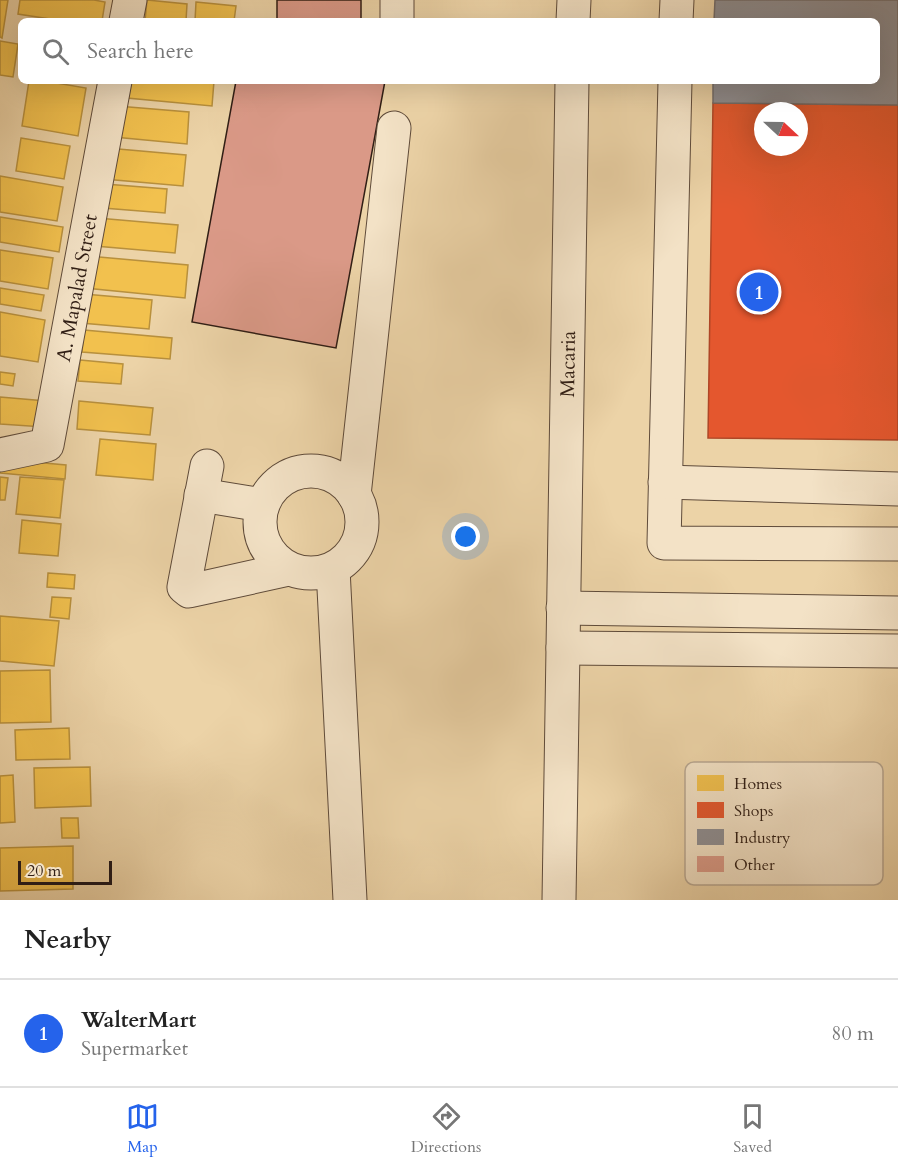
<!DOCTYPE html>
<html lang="en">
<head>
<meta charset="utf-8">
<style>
	:root { --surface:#fff; --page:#f6f6f6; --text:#222; --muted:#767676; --line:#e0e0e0; --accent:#2563eb }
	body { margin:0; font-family:Cardo,serif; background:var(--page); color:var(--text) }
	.compass { position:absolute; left:754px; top:102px; width:54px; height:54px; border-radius:50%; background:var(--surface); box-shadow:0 6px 24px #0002; rotate:112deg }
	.scale { position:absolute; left:18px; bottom:15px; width:94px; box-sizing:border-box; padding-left:6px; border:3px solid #301e15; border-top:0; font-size:16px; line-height:21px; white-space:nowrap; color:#301e15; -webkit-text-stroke:4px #f3e2c6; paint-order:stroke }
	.you { position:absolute; left:466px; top:537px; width:21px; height:21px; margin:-15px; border:4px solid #fff; border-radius:50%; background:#1a73e8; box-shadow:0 0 0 9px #1a73e833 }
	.badge { display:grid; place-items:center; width:39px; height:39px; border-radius:50%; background:var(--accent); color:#fff; font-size:20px; font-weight:700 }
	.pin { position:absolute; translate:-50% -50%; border:3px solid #fff; box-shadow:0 2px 6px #0006 }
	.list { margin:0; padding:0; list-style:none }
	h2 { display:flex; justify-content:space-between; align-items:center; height:78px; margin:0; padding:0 24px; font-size:26px }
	h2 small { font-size:20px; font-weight:400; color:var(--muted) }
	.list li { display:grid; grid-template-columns:39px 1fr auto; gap:18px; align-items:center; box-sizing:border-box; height:108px; padding:0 24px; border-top:2px solid var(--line) }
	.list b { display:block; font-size:22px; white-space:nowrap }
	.list p { margin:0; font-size:20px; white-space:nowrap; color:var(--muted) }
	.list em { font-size:20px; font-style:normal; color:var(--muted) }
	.icon { flex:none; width:33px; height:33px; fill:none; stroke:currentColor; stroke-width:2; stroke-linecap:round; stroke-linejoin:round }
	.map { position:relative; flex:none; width:898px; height:900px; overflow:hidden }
	.search { position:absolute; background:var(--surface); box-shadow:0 6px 24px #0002; left:18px; right:18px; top:18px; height:66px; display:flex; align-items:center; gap:15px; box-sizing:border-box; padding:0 21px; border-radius:9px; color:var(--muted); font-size:22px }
	.sheet { height:186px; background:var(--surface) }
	nav { display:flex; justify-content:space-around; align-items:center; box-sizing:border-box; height:84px; border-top:2px solid var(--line); background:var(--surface); font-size:16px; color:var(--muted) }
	nav a { display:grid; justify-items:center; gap:3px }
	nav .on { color:var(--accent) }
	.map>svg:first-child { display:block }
</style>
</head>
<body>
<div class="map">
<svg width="898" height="900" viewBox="0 0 898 900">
	<rect width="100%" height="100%" fill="#ecd3a7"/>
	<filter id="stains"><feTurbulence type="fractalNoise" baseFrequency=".00333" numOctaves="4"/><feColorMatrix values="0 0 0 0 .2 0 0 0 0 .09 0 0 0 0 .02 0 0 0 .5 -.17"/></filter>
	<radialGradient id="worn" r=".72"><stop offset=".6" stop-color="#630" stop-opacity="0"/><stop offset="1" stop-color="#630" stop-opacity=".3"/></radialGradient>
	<g fill="#f2c14e" stroke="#b8903d" stroke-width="1.5">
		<polygon points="0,0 8,0 2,38 0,37"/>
		<polygon points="20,0 94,0 105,2 102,21 63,21 18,14"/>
		<polygon points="147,0 187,4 186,21 145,21"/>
		<polygon points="196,2 236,6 234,21 195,21"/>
		<polygon points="0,41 18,44 13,77 0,75"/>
		<polygon points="29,81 45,81 86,88 78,136 22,126"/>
		<polygon points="128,81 214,81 212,106 127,98"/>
		<polygon points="117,106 189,112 187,144 114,137"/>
		<polygon points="21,138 70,146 64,179 16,171"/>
		<polygon points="107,148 186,155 183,186 104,179"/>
		<polygon points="0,176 63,187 57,221 0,212"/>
		<polygon points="105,184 167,189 165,213 103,208"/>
		<polygon points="0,217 63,227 59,252 0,242"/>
		<polygon points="97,218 178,225 175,253 95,246"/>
		<polygon points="0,250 53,258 48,289 0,281"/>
		<polygon points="88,256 188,265 185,298 85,288"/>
		<polygon points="0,288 44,295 41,311 0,304"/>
		<polygon points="84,294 152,300 149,329 81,323"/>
		<polygon points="0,312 45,320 38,362 0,356"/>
		<polygon points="84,330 172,338 170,359 82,352"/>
		<polygon points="80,360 123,364 121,384 78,381"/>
		<polygon points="0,372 15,374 13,386 0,384"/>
		<polygon points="0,397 46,401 44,427 0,424"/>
		<polygon points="79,401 153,408 150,435 77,429"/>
		<polygon points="100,439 156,444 153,480 96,475"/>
		<polygon points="0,459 66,465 65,479 0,473"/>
		<polygon points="0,477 8,478 5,500 0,500"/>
		<polygon points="20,477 64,480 60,518 16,514"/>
		<polygon points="22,520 61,524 58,556 19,553"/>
		<polygon points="48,573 75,575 74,589 47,587"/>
		<polygon points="52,597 71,598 69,619 50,617"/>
		<polygon points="0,616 59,621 54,666 0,661"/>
		<polygon points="50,670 51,722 0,723 0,671"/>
		<polygon points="69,728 70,759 16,760 15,730"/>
		<polygon points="90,767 91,806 35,808 34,768"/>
		<polygon points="13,775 15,822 0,823 0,776"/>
		<polygon points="61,818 78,818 79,838 62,838"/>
		<polygon points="73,846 73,889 0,891 0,848"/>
	</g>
	<path fill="#e4572e" stroke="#ae4626" stroke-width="1.5" fill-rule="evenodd" d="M713,103L898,105V440L708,438ZM763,111H799V147H763Z"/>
	<polygon fill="#8d8d92" stroke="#716c6c" stroke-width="1.5" points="715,0 898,0 898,105 713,103 713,81 877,81 877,21 714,21"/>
	<g fill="#da9987" stroke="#301e15" stroke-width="1.5">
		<rect x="277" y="0" width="84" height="21"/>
		<polygon points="236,81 385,81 336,348 192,322"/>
	</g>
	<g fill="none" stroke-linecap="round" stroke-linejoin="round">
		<defs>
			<g id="minor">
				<polyline points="397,0 397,21"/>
				<polyline points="126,21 130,0"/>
				<polyline points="573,21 574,0"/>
				<polyline points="676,21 677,0"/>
				<polyline points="675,81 664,543 898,544"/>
				<path id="s1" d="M0,455L47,445L115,81"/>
				<polyline points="207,466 184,587 189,591 289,569"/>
				<circle cx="311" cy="522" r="51"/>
				<polyline points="665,482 898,489"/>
				<polyline points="201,495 262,505"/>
				<polyline points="354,495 394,128"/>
				<polyline points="333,569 350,900"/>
				<polyline points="563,608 898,613"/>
				<polyline points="563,648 898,651"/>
				<path id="s2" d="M559,900L572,81"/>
			</g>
		</defs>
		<use href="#minor" stroke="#5f4b3a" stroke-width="35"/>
		<use href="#minor" stroke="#f3e2c6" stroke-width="33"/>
	</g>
	<g text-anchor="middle" stroke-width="6" stroke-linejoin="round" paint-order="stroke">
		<g font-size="20" fill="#301e15" stroke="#f3e2c6">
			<text dy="7" stroke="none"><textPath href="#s1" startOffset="208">A. Mapalad Street</textPath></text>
			<text dy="7" stroke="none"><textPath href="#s2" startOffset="536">Macaria</textPath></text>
		</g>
	</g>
	<rect x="685" y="762" width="198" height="123" rx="9" fill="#f3e2c6" stroke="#b8a791" stroke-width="1.5"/>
	<rect x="697" y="775" width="27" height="16" fill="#f2c14e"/>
	<rect x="697" y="802" width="27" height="16" fill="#e4572e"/>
	<rect x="697" y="829" width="27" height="16" fill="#8d8d92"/>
	<rect x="697" y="856" width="27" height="16" fill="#da9987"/>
	<g font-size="16" fill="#301e15">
		<text x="734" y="789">Homes</text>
		<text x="734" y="816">Shops</text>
		<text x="734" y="843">Industry</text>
		<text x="734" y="870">Other</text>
	</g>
	<rect width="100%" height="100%" filter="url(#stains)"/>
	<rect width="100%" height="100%" fill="url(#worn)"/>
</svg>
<svg class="compass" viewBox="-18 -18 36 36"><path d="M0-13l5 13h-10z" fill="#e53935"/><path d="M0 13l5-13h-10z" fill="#767676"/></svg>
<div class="scale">20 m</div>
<div class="you"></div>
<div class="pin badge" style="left:759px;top:292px">1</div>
<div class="search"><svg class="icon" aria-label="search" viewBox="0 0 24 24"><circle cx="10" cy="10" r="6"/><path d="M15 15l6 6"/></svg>Search here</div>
</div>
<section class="sheet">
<h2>Nearby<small></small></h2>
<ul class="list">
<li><span class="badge">1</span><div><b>WalterMart</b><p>Supermarket</p></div><em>80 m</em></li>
</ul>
</section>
<nav>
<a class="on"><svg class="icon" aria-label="map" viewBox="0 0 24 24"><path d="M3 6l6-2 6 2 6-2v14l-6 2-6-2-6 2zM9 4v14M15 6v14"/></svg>Map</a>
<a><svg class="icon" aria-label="directions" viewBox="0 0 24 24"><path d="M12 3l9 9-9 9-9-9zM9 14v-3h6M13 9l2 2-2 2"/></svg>Directions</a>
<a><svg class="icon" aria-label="saved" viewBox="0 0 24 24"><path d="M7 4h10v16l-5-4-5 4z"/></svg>Saved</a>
</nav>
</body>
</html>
